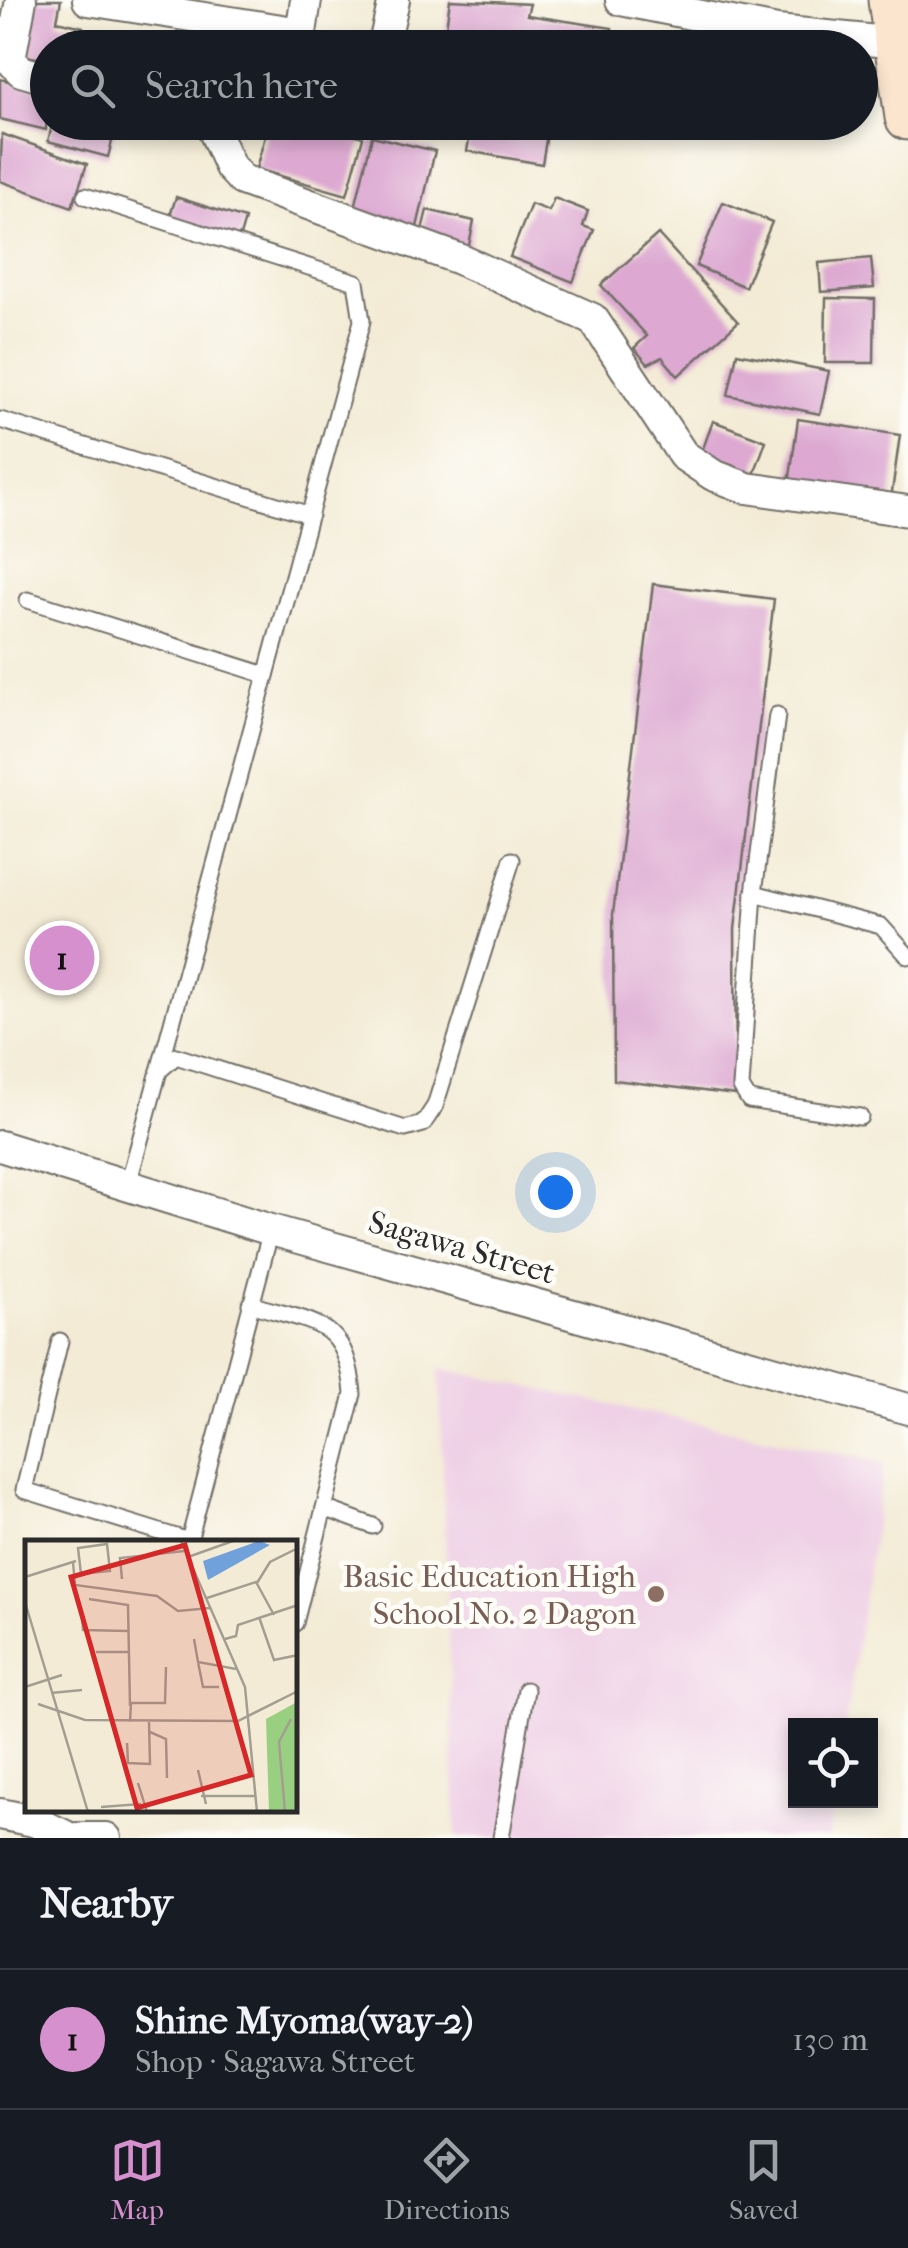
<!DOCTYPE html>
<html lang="en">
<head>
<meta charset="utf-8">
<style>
	:root { --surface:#171b24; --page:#242831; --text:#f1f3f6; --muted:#9ea1a6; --line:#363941; --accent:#d690ce }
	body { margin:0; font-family:"IM FELL French Canon",serif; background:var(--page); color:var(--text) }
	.controls { position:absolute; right:30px; bottom:30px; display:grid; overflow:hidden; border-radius:0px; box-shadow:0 5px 15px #0003 }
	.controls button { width:90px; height:90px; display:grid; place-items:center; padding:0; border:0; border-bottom:2px solid var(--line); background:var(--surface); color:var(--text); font:50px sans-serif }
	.you { position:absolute; left:555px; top:1192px; width:35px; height:35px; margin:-25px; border:8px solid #fff; border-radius:50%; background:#1a73e8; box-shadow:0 0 0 15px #1a73e833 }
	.badge { display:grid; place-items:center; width:65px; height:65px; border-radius:50%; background:var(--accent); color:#111; font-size:32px; font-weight:700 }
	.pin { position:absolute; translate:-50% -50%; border:5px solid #fff; box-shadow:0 2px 10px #0006 }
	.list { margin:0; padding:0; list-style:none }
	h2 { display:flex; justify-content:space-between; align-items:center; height:130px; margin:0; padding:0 40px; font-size:42px }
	h2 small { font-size:32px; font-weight:400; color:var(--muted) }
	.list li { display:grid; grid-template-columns:65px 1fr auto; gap:30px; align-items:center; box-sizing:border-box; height:140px; padding:0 40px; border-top:2px solid var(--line) }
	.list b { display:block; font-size:38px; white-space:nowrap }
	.list p { margin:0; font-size:32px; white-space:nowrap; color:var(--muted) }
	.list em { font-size:32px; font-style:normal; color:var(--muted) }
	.icon { flex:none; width:55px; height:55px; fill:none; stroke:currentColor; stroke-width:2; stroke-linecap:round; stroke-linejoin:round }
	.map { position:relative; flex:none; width:908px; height:1838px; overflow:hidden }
	.search { position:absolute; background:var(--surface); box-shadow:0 5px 15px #0003; left:30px; right:30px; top:30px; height:110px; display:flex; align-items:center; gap:25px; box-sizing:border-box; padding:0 35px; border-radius:55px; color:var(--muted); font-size:38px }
	.sheet { height:270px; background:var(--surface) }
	nav { display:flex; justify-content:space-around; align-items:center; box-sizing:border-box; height:140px; border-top:2px solid var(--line); background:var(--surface); font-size:28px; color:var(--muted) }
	nav a { display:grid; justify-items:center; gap:5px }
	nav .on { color:var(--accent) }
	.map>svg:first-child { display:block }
</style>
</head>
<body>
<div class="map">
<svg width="908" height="1838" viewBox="0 0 908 1838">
	<rect width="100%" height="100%" fill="#fdfcf7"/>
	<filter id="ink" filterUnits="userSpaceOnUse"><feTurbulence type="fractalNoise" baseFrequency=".01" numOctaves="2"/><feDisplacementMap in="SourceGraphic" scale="20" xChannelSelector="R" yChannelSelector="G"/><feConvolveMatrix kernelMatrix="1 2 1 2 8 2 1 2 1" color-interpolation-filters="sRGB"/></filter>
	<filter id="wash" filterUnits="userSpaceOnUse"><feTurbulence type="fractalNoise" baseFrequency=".0048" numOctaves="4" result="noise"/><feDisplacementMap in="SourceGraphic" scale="40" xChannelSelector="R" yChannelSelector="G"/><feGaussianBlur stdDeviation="2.25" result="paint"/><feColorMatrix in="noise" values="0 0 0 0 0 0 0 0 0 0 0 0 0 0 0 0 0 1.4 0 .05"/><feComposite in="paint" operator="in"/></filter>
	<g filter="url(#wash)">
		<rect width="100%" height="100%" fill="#f3ebd5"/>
		<polygon fill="#efd0e6" points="439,1368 884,1463 845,1725 796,1726 796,1800 834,1801 828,1838 456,1838"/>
		<g id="blocks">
			<g fill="#dda9d2">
				<polygon points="32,0 61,0 57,21 83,27 79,48 48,48 48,60 20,55"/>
				<polygon points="450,0 530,4 527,15 612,28 609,48 443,48"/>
				<polygon points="0,79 47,90 46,130 0,119"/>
				<polygon points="53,122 117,122 108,157 48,141"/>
				<polygon points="269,122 311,122 363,137 347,195 256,169"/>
				<polygon points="472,122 549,122 542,164 467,151"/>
				<polygon points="2,134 87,164 72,207 0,181"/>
				<polygon points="372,136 435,151 417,227 354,212"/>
				<polygon points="176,197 245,219 238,243 168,222"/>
				<polygon points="554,198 588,211 583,226 594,230 573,282 510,257 531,204 549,211"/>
				<polygon points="723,202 772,222 745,287 696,266"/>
				<polygon points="427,210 474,221 468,250 420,238"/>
				<polygon points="658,234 738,322 678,376 662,357 648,364 634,348 647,336 601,285"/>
				<polygon points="871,258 874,288 821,292 819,263"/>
				<polygon points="826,298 875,299 874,363 825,363"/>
				<polygon points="737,353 829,371 820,414 728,395"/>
				<polygon points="798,419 900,435 891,499 789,484"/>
				<polygon points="713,421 766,441 754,474 701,454"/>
				<polygon points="653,584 774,599 735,929 736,1095 614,1080 613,914"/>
			</g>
		</g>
	</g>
	<g filter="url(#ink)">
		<use href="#blocks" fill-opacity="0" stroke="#716e66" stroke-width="2.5"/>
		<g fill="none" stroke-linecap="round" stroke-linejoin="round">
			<defs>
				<g id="lane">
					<polyline points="85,196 356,282 362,321 159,1071"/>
					<polyline points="0,420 310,515"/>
					<polyline points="28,600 266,675"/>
					<polyline points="777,715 754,893 881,926 908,956"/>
					<polyline points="754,893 741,1087 749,1100 860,1117"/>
					<polyline points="127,1188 159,1071 176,1056 405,1129 423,1124 435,1106 512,860"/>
					<path d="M250,1304C314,1324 347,1318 353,1394L295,1623"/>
					<polyline points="60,1341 24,1490 189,1541 271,1230"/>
					<polyline points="324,1508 373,1526"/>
					<polyline points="501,1838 526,1690"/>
				</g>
				<g id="street">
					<polyline points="21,0 10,59 21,71 48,79"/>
					<polyline points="88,0 301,33 306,0"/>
					<polyline points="621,0 777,31 897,43"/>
					<polyline points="383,48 394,0"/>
					<polyline points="210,122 230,167 242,180 459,259 593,319 683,455 713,475 747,488 908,511"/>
					<polyline points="0,1146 271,1230 908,1409"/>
					<polyline points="35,1810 34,1821 70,1838"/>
					<polyline points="0,1814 34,1821"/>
					<polyline points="78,1838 106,1838"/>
				</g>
				<polyline id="secondary" points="891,0 908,117"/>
			</defs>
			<use href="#lane" stroke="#716e66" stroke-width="19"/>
			<use href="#street" stroke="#716e66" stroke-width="34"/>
			<use href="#secondary" stroke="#716e66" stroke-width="49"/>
			<use href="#lane" stroke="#fff" stroke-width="15"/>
			<use href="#street" stroke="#fff" stroke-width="30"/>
			<use href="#secondary" stroke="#fbe5cf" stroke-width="45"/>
		</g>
	</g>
	<circle fill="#8d6e63" stroke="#fdfcf7" stroke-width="4" cx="656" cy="1594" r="10"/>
	<g text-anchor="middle" stroke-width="9" stroke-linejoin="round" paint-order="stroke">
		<g font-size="32" fill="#2b2b2b" stroke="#fdfcf7">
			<text transform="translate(462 1247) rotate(16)" y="11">Sagawa Street</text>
		</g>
		<g font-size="32" fill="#785e54" stroke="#fdfcf7" text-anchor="end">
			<text x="636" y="1587">Basic Education High<tspan x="636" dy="37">School No. 2 Dagon</tspan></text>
		</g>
	</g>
	<g transform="translate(25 1540)">
		<rect width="272" height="272" fill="#f3ebd5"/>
		<path d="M272,162V272H244L241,179Z" fill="#99cf81"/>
		<path d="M234,1L245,5L183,40L178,21Z" fill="#71a1db"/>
		<path fill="none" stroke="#a39e91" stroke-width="2.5" d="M156,1L220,147L232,272M82,4L85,31L56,34L53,8ZM163,17L208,1M48,22L50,45L132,56L153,71L185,68M0,37L51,21M97,39L95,18L159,11M232,43L245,22L273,8M182,58L231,42L249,75M64,59L103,65L105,166M0,62L63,272M57,77L58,90L103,91M234,77L249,120L273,115M169,99L173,122L211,129M200,99L211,96L213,85L273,65M71,112H104M173,122L178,147H194M0,147L37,135M26,153L57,150M13,164L60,180L213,181L273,151M105,182L106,163H140L141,127M125,192L141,199L142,238M102,203L103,223L125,224L124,182M173,230L181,264M113,243L122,272M176,256H230M76,267L116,264M260,272L254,202L266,179"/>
		<path fill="#d62828" fill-opacity="0.15" stroke="#d62828" stroke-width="5" d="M160,5L226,235L112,268L46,37Z"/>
		<rect width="272" height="272" fill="none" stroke="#2b2b2b" stroke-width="5"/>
	</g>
</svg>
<div class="controls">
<button><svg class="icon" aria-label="locate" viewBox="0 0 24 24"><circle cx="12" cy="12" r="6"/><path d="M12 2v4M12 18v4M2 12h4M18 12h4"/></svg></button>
</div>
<div class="you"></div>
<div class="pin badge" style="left:62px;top:958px">1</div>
<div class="search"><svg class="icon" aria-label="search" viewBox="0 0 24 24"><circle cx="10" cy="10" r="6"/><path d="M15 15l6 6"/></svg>Search here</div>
</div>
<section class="sheet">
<h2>Nearby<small></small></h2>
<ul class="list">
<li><span class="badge">1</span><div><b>Shine Myoma(way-2)</b><p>Shop · Sagawa Street</p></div><em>130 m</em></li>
</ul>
</section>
<nav>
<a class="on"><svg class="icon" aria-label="map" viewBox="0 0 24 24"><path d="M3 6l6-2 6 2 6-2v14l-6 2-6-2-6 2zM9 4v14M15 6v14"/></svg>Map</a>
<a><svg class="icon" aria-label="directions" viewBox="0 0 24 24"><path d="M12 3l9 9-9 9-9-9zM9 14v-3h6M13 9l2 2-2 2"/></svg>Directions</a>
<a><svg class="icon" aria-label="saved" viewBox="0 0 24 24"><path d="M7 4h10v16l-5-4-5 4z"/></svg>Saved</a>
</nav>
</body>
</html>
